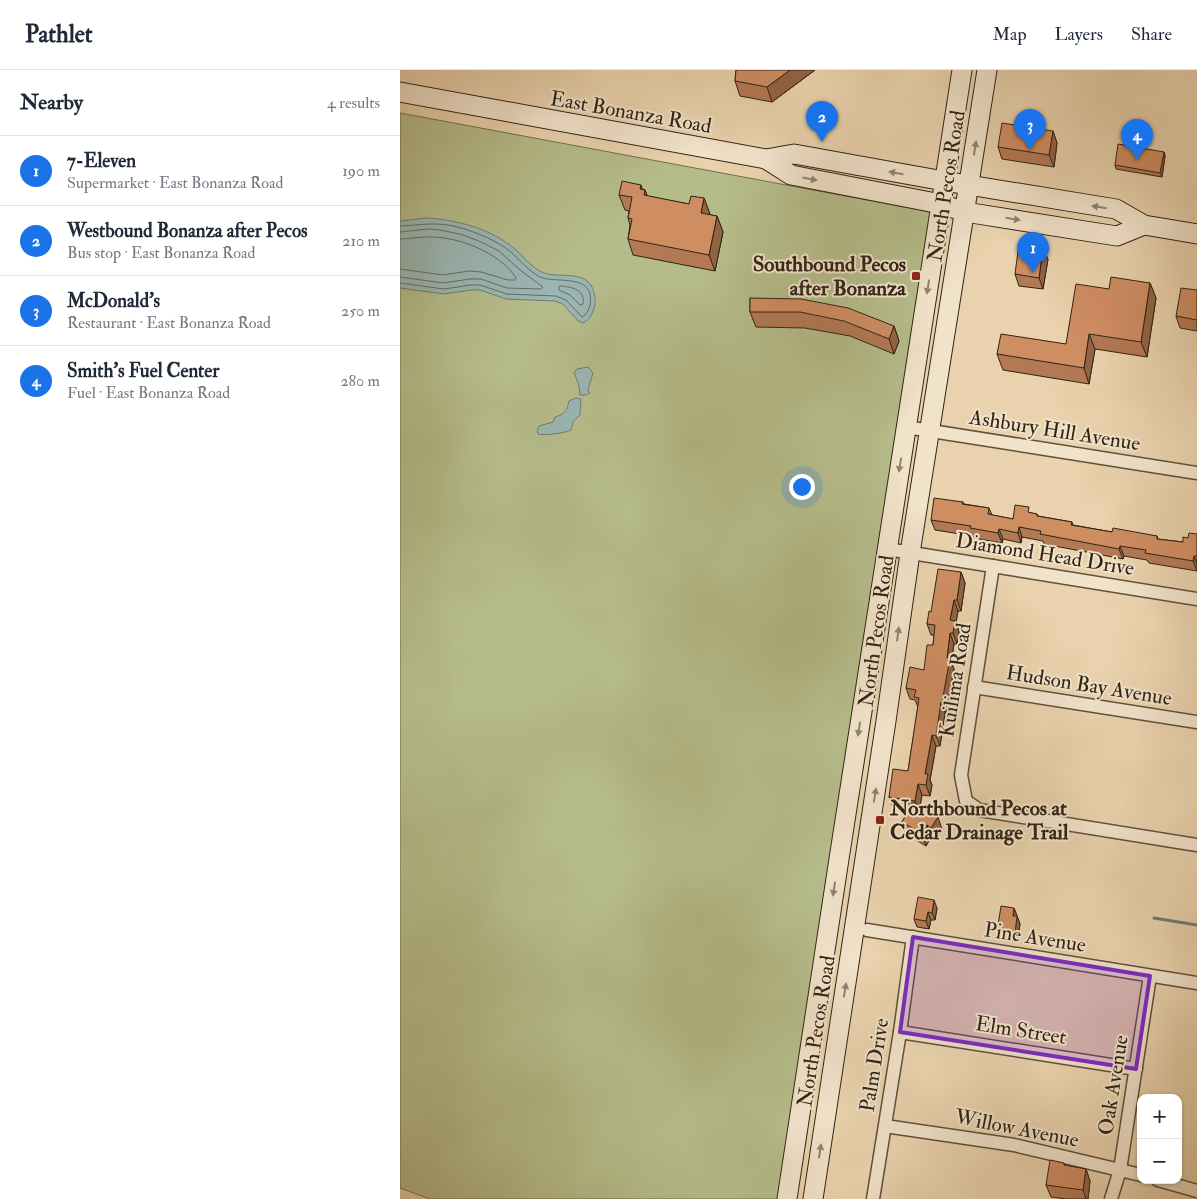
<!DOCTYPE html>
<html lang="en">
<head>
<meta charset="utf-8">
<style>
	:root { --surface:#fff; --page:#f2f2f3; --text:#1f2937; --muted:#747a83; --line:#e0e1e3; --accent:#1a73e8 }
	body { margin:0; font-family:"IM FELL Double Pica",serif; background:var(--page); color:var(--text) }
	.controls { position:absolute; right:15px; bottom:15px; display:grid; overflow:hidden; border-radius:10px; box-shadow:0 1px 4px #0004 }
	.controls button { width:45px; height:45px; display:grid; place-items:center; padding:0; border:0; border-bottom:1px solid var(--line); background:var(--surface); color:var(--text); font:25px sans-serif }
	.you { position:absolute; left:401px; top:416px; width:18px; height:18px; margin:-12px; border:4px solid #fff; border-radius:50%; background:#1a73e8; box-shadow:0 0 0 8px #1a73e833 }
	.badge { display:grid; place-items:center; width:32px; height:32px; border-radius:50%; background:var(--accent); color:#fff; font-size:16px; font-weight:700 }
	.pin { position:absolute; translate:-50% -41px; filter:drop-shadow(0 1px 2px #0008) }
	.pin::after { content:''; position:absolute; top:26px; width:18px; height:15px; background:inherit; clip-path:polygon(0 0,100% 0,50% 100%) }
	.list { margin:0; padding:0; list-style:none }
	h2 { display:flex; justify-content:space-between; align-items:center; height:65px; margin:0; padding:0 20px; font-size:21px }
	h2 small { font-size:16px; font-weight:400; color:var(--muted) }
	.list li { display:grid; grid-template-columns:32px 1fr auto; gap:15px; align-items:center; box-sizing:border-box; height:70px; padding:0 20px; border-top:1px solid var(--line) }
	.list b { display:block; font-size:19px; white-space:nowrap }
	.list p { margin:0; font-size:16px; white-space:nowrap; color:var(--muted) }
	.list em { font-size:16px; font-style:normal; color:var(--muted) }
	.map { position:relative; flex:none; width:797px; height:1129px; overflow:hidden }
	header { display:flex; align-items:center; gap:30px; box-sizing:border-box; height:70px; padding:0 25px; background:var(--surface); border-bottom:1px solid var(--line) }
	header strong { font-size:24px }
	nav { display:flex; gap:28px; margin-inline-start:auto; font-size:18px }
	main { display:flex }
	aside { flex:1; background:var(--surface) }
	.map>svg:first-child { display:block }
</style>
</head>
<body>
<header>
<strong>Pathlet</strong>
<nav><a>Map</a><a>Layers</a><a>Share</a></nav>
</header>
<main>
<aside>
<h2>Nearby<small>4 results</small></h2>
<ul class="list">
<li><span class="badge">1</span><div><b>7-Eleven</b><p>Supermarket · East Bonanza Road</p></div><em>190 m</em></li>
<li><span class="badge">2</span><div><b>Westbound Bonanza after Pecos</b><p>Bus stop · East Bonanza Road</p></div><em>210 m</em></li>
<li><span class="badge">3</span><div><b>McDonald's</b><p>Restaurant · East Bonanza Road</p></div><em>250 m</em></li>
<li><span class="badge">4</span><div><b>Smith's Fuel Center</b><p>Fuel · East Bonanza Road</p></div><em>280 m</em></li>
</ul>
</aside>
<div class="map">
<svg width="797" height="1129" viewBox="0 0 797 1129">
	<rect width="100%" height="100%" fill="#e9d2ad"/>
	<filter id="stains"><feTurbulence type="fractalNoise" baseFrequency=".004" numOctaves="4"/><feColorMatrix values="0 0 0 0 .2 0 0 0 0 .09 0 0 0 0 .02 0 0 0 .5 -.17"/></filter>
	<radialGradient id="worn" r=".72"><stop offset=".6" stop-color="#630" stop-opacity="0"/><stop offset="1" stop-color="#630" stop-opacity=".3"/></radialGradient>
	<polygon fill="#b5bc8a" stroke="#727050" points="0,43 531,142 380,1129 30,1129 0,1118"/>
	<g fill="#9ab6b3" stroke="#707c74">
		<path d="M27,148C58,150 92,159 116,180C124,187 131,197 142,202C156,210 189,197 194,223C195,228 196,233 194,238C192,245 189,250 183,253L178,251L163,234L155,231L106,229L80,220H71L44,224L0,218V151Z"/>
		<polygon points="188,297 193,303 188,320 190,323 185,325 180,325 179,316 174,302 177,299"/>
		<path d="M176,328L181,329L180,345L173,352L171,360C166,363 143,366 138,364L137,361L139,356L153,352L155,347C165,344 167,341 169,331Z"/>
	</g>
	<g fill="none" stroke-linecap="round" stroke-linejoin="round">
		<g stroke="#656d64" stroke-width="1">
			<path d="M0,156C23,155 38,151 61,158C78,163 98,171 112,183C121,191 128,200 138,206C153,215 196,201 190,235C189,240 186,245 182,247L166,230L156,226L107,224L80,215H70L44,219L0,213"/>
			<polyline points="0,162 28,159 40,160 60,164 79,171 99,181 120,200 143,217 141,219 107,218 81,209 70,209 43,213 0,207"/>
			<path d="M0,169C9,169 18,167 27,167C58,166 99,182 116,208L115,210H108L81,202L69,201L43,205L0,199"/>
			<path d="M161,216C173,217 185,220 183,234L180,235L170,225L159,220V217Z"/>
		</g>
		<polyline stroke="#707c74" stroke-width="3" points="754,848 797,855"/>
		<defs>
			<g id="street">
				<polyline points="506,357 797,403"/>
				<polyline points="487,479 797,529"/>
				<polyline points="593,496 561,705 566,731 579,740 797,775"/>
				<polyline points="574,617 797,652"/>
				<polyline points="467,860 797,913"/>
				<polyline points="500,962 736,999"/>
				<polyline points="485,1056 614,1075 741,1105"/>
				<polyline points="758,1110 797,1121"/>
				<polyline points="473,1129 500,962 513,867"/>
				<polyline points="711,1129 720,1100 750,906"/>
			</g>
			<g id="secondary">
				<polyline points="0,22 366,89 394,84 544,111 716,139 744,155 797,164"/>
				<polyline points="366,89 391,105 541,134 565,142 717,166 744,155"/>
				<polyline points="387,1129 439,789 562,0"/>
				<polyline points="413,1129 486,651 510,483 587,0"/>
			</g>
		</defs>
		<use href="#street" stroke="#5e503b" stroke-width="15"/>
		<use href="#secondary" stroke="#302415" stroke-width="21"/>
		<use href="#street" stroke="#f1e2ca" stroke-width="12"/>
		<use href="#secondary" stroke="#f1e2ca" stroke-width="19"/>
	</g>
	<g fill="#b27954" stroke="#302415">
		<polygon points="336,0 415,0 372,32 340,26 335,11"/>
		<polygon points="653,61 657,73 654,97 602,89 598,77"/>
		<polygon points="764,82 765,86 762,107 716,99 715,95"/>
		<polygon points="243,119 245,120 247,126 289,134 304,128 310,145 317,146 323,162 315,201 233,185 228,169 230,155 228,148 229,141 225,140 219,125"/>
		<polygon points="648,189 643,219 619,216 615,204"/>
		<polygon points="750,213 756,228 747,287 695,279 689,314 603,300 597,284 666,274 709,219"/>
		<polygon points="797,220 797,261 780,258 776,246"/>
		<polygon points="350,228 494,256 499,271 494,284 450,266 405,258 356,257 350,242"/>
		<polygon points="563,432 564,434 589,438 592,445 613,449 631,443 637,444 638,446 672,452 673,455 712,462 757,466 758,469 783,472 788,468 797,464 797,501 749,493 747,490 724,486 723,489 644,474 643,471 622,467 621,473 603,469 602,473 574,468 573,466 535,460 531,450"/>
		<polygon points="561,502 565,513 561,541 558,541 556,552 559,562 557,574 554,574 551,592 554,599 546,643 545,643 540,676 536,676 530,710 532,715 530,726 522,725 520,736 542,759 536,770 531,767 526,776 506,764 502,752 509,740 493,738 489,727 508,701 518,637 515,630 510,629 506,618 524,600 533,575 534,565 531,565 527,554 531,542"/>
		<polygon points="537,838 535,850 531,850 529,859 517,857 514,849"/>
		<polygon points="614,838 620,854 617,872 600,870 597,862"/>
		<polygon points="664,1093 665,1096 686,1099 690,1111 688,1129 666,1129 651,1127 646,1115"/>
	</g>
	<g fill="#916345" stroke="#302415">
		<polygon points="390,0 415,0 372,32 367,17"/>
		<polygon points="653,61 657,73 654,97 649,85"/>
		<polygon points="764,82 765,86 762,107 760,103"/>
		<polygon points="241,115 244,124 245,120 251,135 240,119"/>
		<polygon points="304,128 310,144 307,159 301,143"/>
		<polygon points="317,146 323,162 315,201 309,185"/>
		<polygon points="643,178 648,189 643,219 639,208"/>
		<polygon points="750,213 756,228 747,287 741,272"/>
		<polygon points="494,256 499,271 494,284 489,269"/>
		<polygon points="689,264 695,279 689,314 684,298"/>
		<polygon points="619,457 622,467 621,473 618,463"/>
		<polygon points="599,459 603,469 602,473 598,463"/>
		<polygon points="720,476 724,486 723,489 719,479"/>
		<polygon points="794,486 797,494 797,501 793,491"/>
		<polygon points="561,502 565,513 561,541 557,530"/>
		<polygon points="554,530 558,541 556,552 559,562 557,574 553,563 550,550"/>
		<polygon points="550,563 554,574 551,592 554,599 546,643 542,632 547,588"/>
		<polygon points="541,632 545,643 540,676 536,666"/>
		<polygon points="532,665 536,676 530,710 532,715 530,726 526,715 525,704"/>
		<polygon points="518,714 522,725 519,742 515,731"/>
		<polygon points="538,747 542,759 536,770 531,758"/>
		<polygon points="527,755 531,767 526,776 522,764"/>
		<polygon points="534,830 537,838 535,850 532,843"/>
		<polygon points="614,838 620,854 617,872 615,864 613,846"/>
		<polygon points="528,842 531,850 529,859 526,851"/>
		<polygon points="686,1099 690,1111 688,1129 686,1129 683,1120"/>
	</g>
	<g fill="#cf8d62" stroke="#302415">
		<polygon points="336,0 390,0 367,17 335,11"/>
		<polygon points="602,53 653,61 649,85 598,77"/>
		<polygon points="718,74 764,82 760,103 715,95"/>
		<polygon points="222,111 241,115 240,119 245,120 244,125 289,134 291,126 304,128 301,143 317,146 309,185 228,169 232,149 228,148 232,127 219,125"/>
		<polygon points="619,174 643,178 639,208 615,204"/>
		<polygon points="711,207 750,213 741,272 689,264 684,298 597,284 601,264 666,274 676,214 709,219"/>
		<polygon points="781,218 797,220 797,250 776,246"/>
		<polygon points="350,228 401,229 448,238 494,256 489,269 444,251 400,242 350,242"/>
		<polygon points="534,428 563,432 562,434 589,438 588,444 613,449 615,435 629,437 628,442 637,444 637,446 672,452 671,455 712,462 713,458 757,466 757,469 783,472 783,467 788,468 789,463 797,464 797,486 794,486 793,491 745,483 746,480 720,476 719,479 640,464 641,461 619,457 618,463 599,459 598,463 570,458 571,456 531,450"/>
		<polygon points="538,499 561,502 557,530 554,530 550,550 555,551 553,563 550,563 547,588 550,588 542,632 541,632 536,666 532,665 525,704 528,704 526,715 518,714 515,731 489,727 493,699 508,701 519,628 514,627 516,620 506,618 510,597 524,600 527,575 533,575 535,555 527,554 529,541 531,542"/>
		<polygon points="513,732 538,747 531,758 527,755 522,764 502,752"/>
		<polygon points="518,827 534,830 532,843 528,842 526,851 514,849"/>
		<polygon points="601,836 614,838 613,846 617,846 615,864 597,862"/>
		<polygon points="650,1090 664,1093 664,1095 686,1099 683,1120 646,1115"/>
	</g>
	<defs><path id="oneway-solid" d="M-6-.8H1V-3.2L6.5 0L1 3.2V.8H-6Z" transform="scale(1.25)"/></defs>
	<g fill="#908370">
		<use href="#oneway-solid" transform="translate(575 78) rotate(-81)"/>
		<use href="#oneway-solid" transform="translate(496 103) rotate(-170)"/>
		<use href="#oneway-solid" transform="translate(410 109) rotate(11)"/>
		<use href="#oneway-solid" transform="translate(699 137) rotate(-171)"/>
		<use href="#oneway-solid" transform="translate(613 149) rotate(9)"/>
		<use href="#oneway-solid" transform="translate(528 217) rotate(99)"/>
		<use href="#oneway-solid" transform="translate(500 395) rotate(99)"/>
		<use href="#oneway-solid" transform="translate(498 564) rotate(-82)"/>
		<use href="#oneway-solid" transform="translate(459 659) rotate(99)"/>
		<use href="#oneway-solid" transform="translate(475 725) rotate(-81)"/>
		<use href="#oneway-solid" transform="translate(434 819) rotate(99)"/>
		<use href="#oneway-solid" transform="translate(445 920) rotate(-81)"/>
		<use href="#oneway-solid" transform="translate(420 1081) rotate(-81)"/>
	</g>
	<path fill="#7b2cbf" fill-opacity="0.2" stroke="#7b2cbf" stroke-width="4" stroke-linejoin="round" d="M513,867L750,906L736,999L500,962Z"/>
	<g fill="#8f2418" stroke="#f1e2ca" stroke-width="2">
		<rect x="511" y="201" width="10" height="10" rx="2.5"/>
		<rect x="475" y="745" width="10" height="10" rx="2.5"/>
	</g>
	<g text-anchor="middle" stroke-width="4" stroke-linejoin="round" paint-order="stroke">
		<g font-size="21" fill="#302415" stroke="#f1e2ca">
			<text transform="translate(231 42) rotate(10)" y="7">East Bonanza Road</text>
			<text transform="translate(546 116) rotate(-81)" y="7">North Pecos Road</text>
			<text transform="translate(655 360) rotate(9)" y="7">Ashbury Hill Avenue</text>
			<text transform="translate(645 484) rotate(9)" y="7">Diamond Head Drive</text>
			<text transform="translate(476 561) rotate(-82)" y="7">North Pecos Road</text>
			<text transform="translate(555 610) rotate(-81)" y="7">Kuilima Road</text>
			<text transform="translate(689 615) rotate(9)" y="7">Hudson Bay Avenue</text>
			<text transform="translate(635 867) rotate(9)" y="7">Pine Avenue</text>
			<text transform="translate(621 960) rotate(9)" y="7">Elm Street</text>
			<text transform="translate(416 961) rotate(-81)" y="7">North Pecos Road</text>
			<text transform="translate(474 995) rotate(-81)" y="7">Palm Drive</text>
			<text transform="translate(713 1015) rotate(-81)" y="7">Oak Avenue</text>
			<text transform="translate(617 1058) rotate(11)" y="7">Willow Avenue</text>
		</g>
		<g font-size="21" font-weight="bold" fill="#302415" stroke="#f1e2ca" text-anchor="end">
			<text x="506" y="201">Southbound Pecos<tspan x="506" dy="24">after Bonanza</tspan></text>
			<text x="490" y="745" text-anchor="start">Northbound Pecos at<tspan x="490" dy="24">Cedar Drainage Trail</tspan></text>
		</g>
	</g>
	<rect width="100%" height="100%" filter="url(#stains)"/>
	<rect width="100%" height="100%" fill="url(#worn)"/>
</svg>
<div class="controls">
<button>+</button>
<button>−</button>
</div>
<div class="you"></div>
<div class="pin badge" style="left:633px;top:203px">1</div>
<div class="pin badge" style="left:422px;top:72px">2</div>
<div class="pin badge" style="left:630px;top:80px">3</div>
<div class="pin badge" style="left:737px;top:90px">4</div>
</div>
</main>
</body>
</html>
